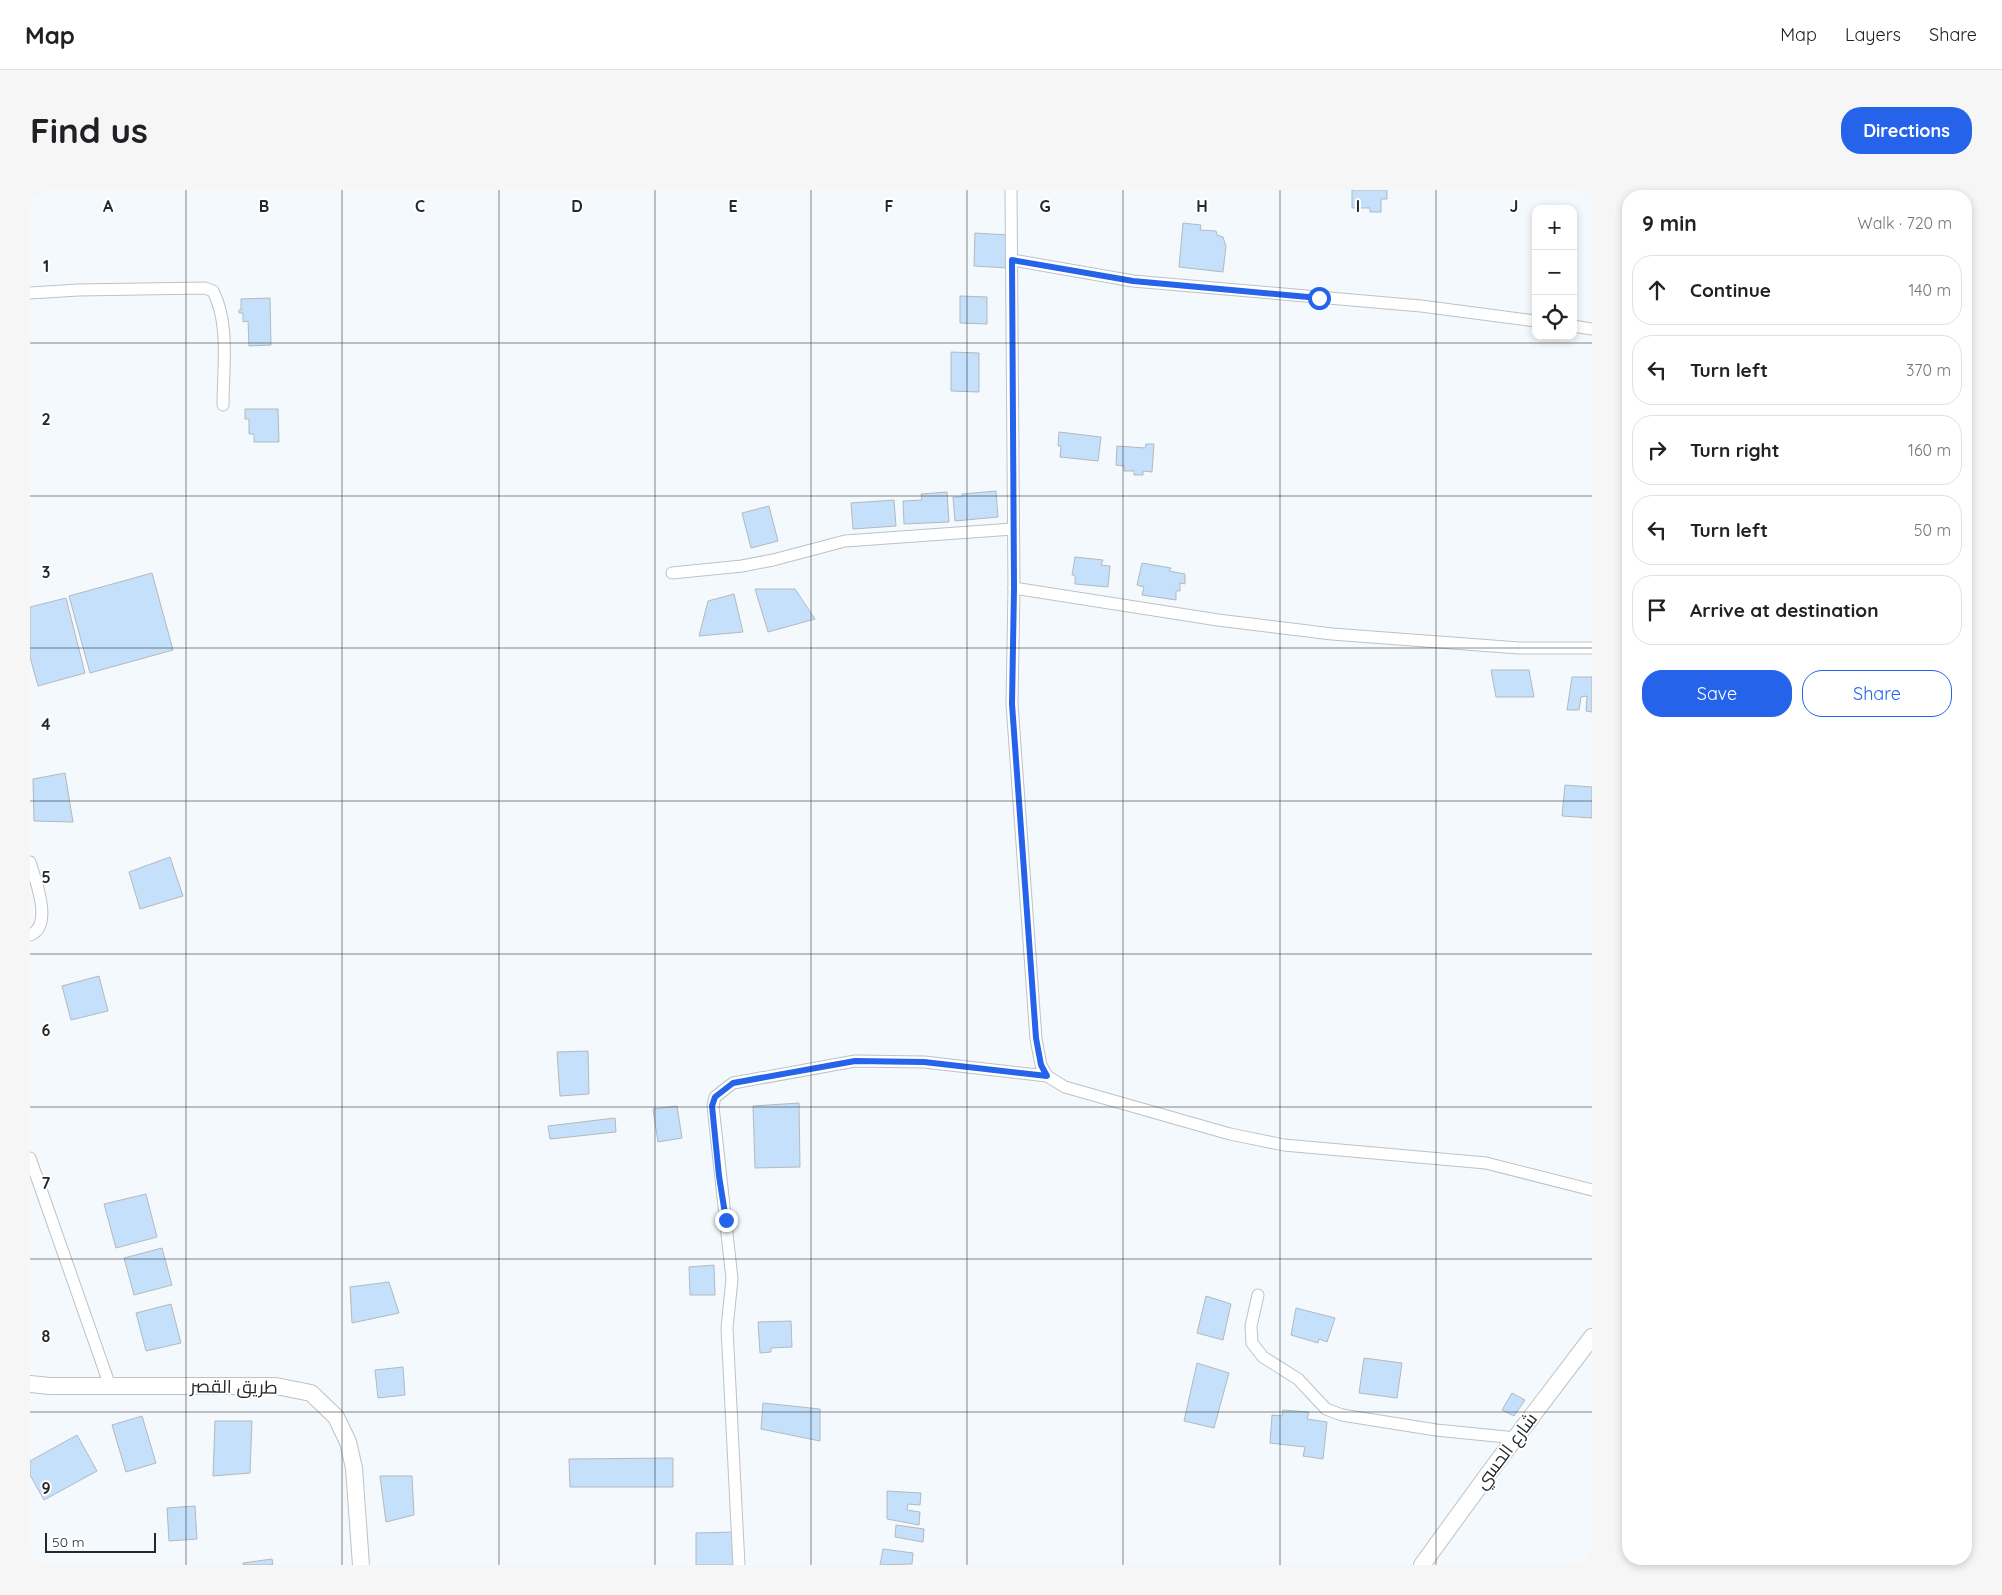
<!DOCTYPE html>
<html lang="en">
<head>
<meta charset="utf-8">
<style>
	:root { --surface:#fff; --page:#f6f6f6; --text:#202124; --muted:#757577; --line:#e0e0e0; --accent:#2563eb }
	body { margin:0; font-family:Quicksand,Cairo,sans-serif; background:var(--page); color:var(--text) }
	.controls { position:absolute; right:15px; top:15px; display:grid; overflow:hidden; border-radius:10px; box-shadow:0 2px 8px #0003 }
	.controls button { width:45px; height:45px; display:grid; place-items:center; padding:0; border:0; border-bottom:1px solid var(--line); background:var(--surface); color:var(--text); font:25px sans-serif }
	.scale { position:absolute; left:15px; bottom:12px; width:111px; box-sizing:border-box; padding-left:5px; border:2px solid #252729; border-top:0; font-size:14px; line-height:18px; white-space:nowrap; color:#252729; -webkit-text-stroke:4px #fff; paint-order:stroke }
	.stop { position:absolute; width:15px; height:15px; margin:-11px; border:4px solid #2563eb; border-radius:50%; background:#fff }
	.stop.end { background:#2563eb; border-color:#fff; box-shadow:0 1px 5px #0008 }
	.list { margin:0; padding:0; list-style:none }
	h2 { display:flex; justify-content:space-between; align-items:center; height:65px; margin:0; padding:0 20px; font-size:21px }
	h2 small { font-size:16px; font-weight:400; color:var(--muted) }
	.list li { display:grid; grid-template-columns:32px 1fr auto; gap:15px; align-items:center; box-sizing:border-box; height:70px; margin:0 10px 10px; padding:0 10px; border:1px solid var(--line); border-radius:20px }
	.list b { display:block; font-size:19px; white-space:nowrap }
	.list em { font-size:16px; font-style:normal; color:var(--muted) }
	.actions { display:flex; gap:10px; padding:15px 20px }
	.actions a { flex:1; padding:11px 0; border:1px solid var(--accent); border-radius:20px; text-align:center; font-size:18px; color:var(--accent) }
	.actions .main { background:var(--accent); color:#fff }
	.icon { flex:none; width:28px; height:28px; fill:none; stroke:currentColor; stroke-width:2; stroke-linecap:round; stroke-linejoin:round }
	.map { position:relative; flex:none; width:1562px; height:1375px; overflow:hidden; border-radius:20px }
	header { display:flex; align-items:center; gap:30px; box-sizing:border-box; height:70px; padding:0 25px; background:var(--surface); border-bottom:1px solid var(--line) }
	header strong { font-size:24px }
	nav { display:flex; gap:28px; margin-inline-start:auto; font-size:18px }
	.intro { display:flex; align-items:center; justify-content:space-between; box-sizing:border-box; height:120px; padding:0 30px }
	h1 { margin:0; font-size:35px }
	.button { padding:12px 22px; border-radius:20px; background:var(--accent); color:#fff; font-size:18px; font-weight:700 }
	main { display:flex; gap:30px; padding:0 30px }
	aside { flex:1; background:var(--surface); border-radius:20px; box-shadow:0 2px 8px #0003 }
	.map>svg:first-child { display:block }
</style>
</head>
<body>
<header>
<strong>Map</strong>
<nav><a>Map</a><a>Layers</a><a>Share</a></nav>
</header>
<div class="intro"><h1>Find us</h1><a class="button">Directions</a></div>
<main>
<div class="map">
<svg width="1562" height="1375" viewBox="0 0 1562 1375">
	<rect width="100%" height="100%" fill="#f4f9fe"/>
	<g fill="#c4e0fb" stroke="#b4b9bd">
		<polygon points="1322,0 1357,0 1357,9 1351,9 1351,22 1340,22 1340,18 1322,18"/>
		<polygon points="1153,33 1171,35 1170,40 1186,41 1187,45 1193,47 1196,56 1193,82 1149,77"/>
		<polygon points="945,43 979,45 977,78 944,76"/>
		<polygon points="930,106 957,107 957,134 930,133"/>
		<polygon points="240,108 241,155 219,156 218,131 213,132 213,123 209,123 209,120 211,120 211,109"/>
		<polygon points="921,162 949,163 949,202 921,201"/>
		<polygon points="215,219 248,219 249,252 224,252 224,244 219,244 219,229 215,229"/>
		<polygon points="1029,242 1071,247 1068,271 1030,267 1031,256 1028,256"/>
		<polygon points="1116,254 1124,254 1122,282 1113,281 1113,285 1104,285 1104,281 1094,281 1094,276 1086,275 1087,256 1115,258"/>
		<polygon points="966,301 968,327 925,331 923,307 932,307 932,304"/>
		<polygon points="917,302 919,332 874,334 873,311 892,310 891,304"/>
		<polygon points="864,310 866,336 823,339 821,313"/>
		<polygon points="739,316 748,351 721,358 712,323"/>
		<polygon points="1045,367 1073,370 1071,375 1080,376 1078,397 1045,394 1045,385 1042,385"/>
		<polygon points="1112,373 1141,378 1139,381 1155,384 1155,394 1150,393 1150,401 1146,401 1146,410 1112,405 1114,397 1107,395"/>
		<polygon points="122,383 143,460 60,483 39,406"/>
		<polygon points="725,399 765,399 785,429 738,442"/>
		<polygon points="704,404 713,442 669,446 678,411"/>
		<polygon points="36,408 55,483 8,496 0,467 0,417"/>
		<polygon points="1461,480 1499,480 1504,507 1466,507"/>
		<polygon points="1542,487 1562,487 1562,522 1556,521 1557,506 1551,507 1549,520 1537,520"/>
		<polygon points="35,583 43,632 4,631 3,589"/>
		<polygon points="1535,595 1562,597 1562,628 1532,626"/>
		<polygon points="140,667 153,706 110,719 99,682"/>
		<polygon points="69,786 78,821 41,830 32,796"/>
		<polygon points="558,861 559,904 530,906 527,862"/>
		<polygon points="769,913 770,977 725,978 723,916"/>
		<polygon points="647,916 652,948 628,952 623,919"/>
		<polygon points="585,928 586,942 520,949 518,936"/>
		<polygon points="116,1004 127,1047 86,1058 74,1014"/>
		<polygon points="132,1058 142,1095 104,1105 94,1068"/>
		<polygon points="684,1075 685,1105 660,1105 659,1077"/>
		<polygon points="359,1092 369,1123 322,1133 320,1097"/>
		<polygon points="1176,1106 1201,1114 1193,1150 1167,1143"/>
		<polygon points="141,1114 151,1153 116,1161 106,1123"/>
		<polygon points="1266,1118 1305,1128 1297,1152 1289,1149 1288,1153 1261,1145"/>
		<polygon points="761,1131 762,1157 741,1158 741,1162 730,1163 728,1132"/>
		<polygon points="1334,1168 1372,1173 1367,1208 1329,1203"/>
		<polygon points="1167,1173 1199,1183 1184,1238 1154,1231"/>
		<polygon points="373,1177 375,1205 348,1208 345,1180"/>
		<polygon points="1482,1203 1495,1210 1484,1226 1472,1220"/>
		<polygon points="733,1213 790,1219 790,1251 731,1239"/>
		<polygon points="1253,1220 1279,1222 1277,1229 1297,1232 1293,1269 1273,1266 1275,1257 1240,1253 1242,1225 1252,1226"/>
		<polygon points="112,1226 126,1273 96,1282 82,1235"/>
		<polygon points="185,1231 222,1231 220,1283 183,1286"/>
		<polygon points="47,1245 67,1281 14,1310 0,1285 0,1271"/>
		<polygon points="643,1268 643,1297 540,1297 539,1269"/>
		<polygon points="350,1286 382,1286 384,1325 356,1332"/>
		<polygon points="857,1301 891,1303 890,1315 878,1314 877,1320 890,1322 889,1335 857,1329"/>
		<polygon points="165,1316 167,1349 139,1351 137,1318"/>
		<polygon points="866,1335 894,1339 893,1352 865,1347"/>
		<polygon points="704,1342 705,1375 666,1375 666,1343"/>
		<polygon points="853,1359 883,1363 882,1374 850,1375"/>
		<polygon points="242,1369 243,1375 213,1375 213,1373"/>
	</g>
	<g fill="none" stroke-linecap="round" stroke-linejoin="round">
		<defs>
			<g id="street">
				<polyline points="981,0 984,398 982,514 1006,849 1011,875 1017,886 1035,897 1200,944 1254,955 1456,973 1562,1000"/>
				<polyline points="982,70 1103,91 1391,116 1506,131"/>
				<path d="M0,103L48,100L175,98L183,101C200,134 193,178 193,215"/>
				<polyline points="1543,136 1562,139"/>
				<polyline points="642,383 712,376 743,370 815,351 983,339"/>
				<polyline points="984,398 1188,430 1302,444 1489,458 1562,458"/>
				<path d="M0,672C5,689 24,736 0,745"/>
				<polyline points="0,968 80,1196"/>
				<polyline points="1228,1105 1221,1136 1222,1153 1233,1167 1268,1189 1296,1219 1312,1225 1406,1240 1486,1248"/>
				<polyline points="709,1375 697,1138 702,1089 683,916 685,907 703,893 825,871 894,872 1017,886"/>
			</g>
			<g id="secondary">
				<polyline points="0,1194 20,1196 246,1196 281,1203 306,1227 318,1252 324,1278 331,1375"/>
				<polyline points="1392,1375 1464,1276 1562,1147"/>
			</g>
		</defs>
		<use href="#street" stroke="#bdc2c6" stroke-width="13"/>
		<use href="#secondary" stroke="#bdc2c6" stroke-width="18"/>
		<use href="#street" stroke="#fff" stroke-width="11"/>
		<use href="#secondary" stroke="#fff" stroke-width="16"/>
	</g>
	<g fill="none" stroke-linecap="round" stroke-linejoin="round">
		<polyline stroke="#2563eb" stroke-width="6" points="696,1030 689,986 682,916 685,907 703,893 825,871 894,872 1017,886 1011,875 1006,848 982,514 984,398 982,70 1103,91 1289,108"/>
	</g>
	<path fill="none" stroke="#252729" stroke-width="1" stroke-opacity="0.55" d="M156,0V1375M312,0V1375M469,0V1375M625,0V1375M781,0V1375M937,0V1375M1093,0V1375M1250,0V1375M1406,0V1375M0,153H1562M0,306H1562M0,458H1562M0,611H1562M0,764H1562M0,917H1562M0,1069H1562M0,1222H1562"/>
	<g text-anchor="middle" stroke-width="4" stroke-linejoin="round" paint-order="stroke">
		<g font-size="18" fill="#252729" stroke="#fff">
			<text transform="translate(204 1197) rotate(1)" y="6">طريق القصر</text>
			<text transform="translate(1476 1261) rotate(-53)" y="6">شارع الحسي</text>
		</g>
	</g>
	<g font-size="16" text-anchor="middle" font-weight="bold" fill="#252729" stroke="#fff" stroke-width="4" stroke-linejoin="round" paint-order="stroke">
		<text x="78" y="22">A</text>
		<text x="234" y="22">B</text>
		<text x="390" y="22">C</text>
		<text x="547" y="22">D</text>
		<text x="703" y="22">E</text>
		<text x="859" y="22">F</text>
		<text x="1015" y="22">G</text>
		<text x="1172" y="22">H</text>
		<text x="1328" y="22">I</text>
		<text x="1484" y="22">J</text>
		<text x="16" y="82">1</text>
		<text x="16" y="235">2</text>
		<text x="16" y="388">3</text>
		<text x="16" y="540">4</text>
		<text x="16" y="693">5</text>
		<text x="16" y="846">6</text>
		<text x="16" y="999">7</text>
		<text x="16" y="1152">8</text>
		<text x="16" y="1304">9</text>
	</g>
</svg>
<div class="controls">
<button>+</button>
<button>−</button>
<button><svg class="icon" aria-label="locate" viewBox="0 0 24 24"><circle cx="12" cy="12" r="6"/><path d="M12 2v4M12 18v4M2 12h4M18 12h4"/></svg></button>
</div>
<div class="scale">50 m</div>
<div class="stop" style="left:1289px;top:108px"></div>
<div class="stop end" style="left:696px;top:1030px"></div>
</div>
<aside>
<h2>9 min<small>Walk · 720 m</small></h2>
<ul class="list">
<li><svg class="icon" aria-label="ahead" viewBox="0 0 24 24"><path d="M12 20V5M6 11l6-6 6 6"/></svg><div><b>Continue</b></div><em>140 m</em></li>
<li><svg class="icon" aria-label="left" viewBox="0 0 24 24"><path d="M17 20v-9H6M10 6l-5 5 5 5"/></svg><div><b>Turn left</b></div><em>370 m</em></li>
<li><svg class="icon" aria-label="right" viewBox="0 0 24 24"><path d="M7 20v-9h11M14 6l5 5-5 5"/></svg><div><b>Turn right</b></div><em>160 m</em></li>
<li><svg class="icon" aria-label="left" viewBox="0 0 24 24"><path d="M17 20v-9H6M10 6l-5 5 5 5"/></svg><div><b>Turn left</b></div><em>50 m</em></li>
<li><svg class="icon" aria-label="arrive" viewBox="0 0 24 24"><path d="M6 21V4h12l-3 4 3 4H6"/></svg><div><b>Arrive at destination</b></div></li>
</ul>
<div class="actions"><a class="main">Save</a><a>Share</a></div>
</aside>
</main>
</body>
</html>
